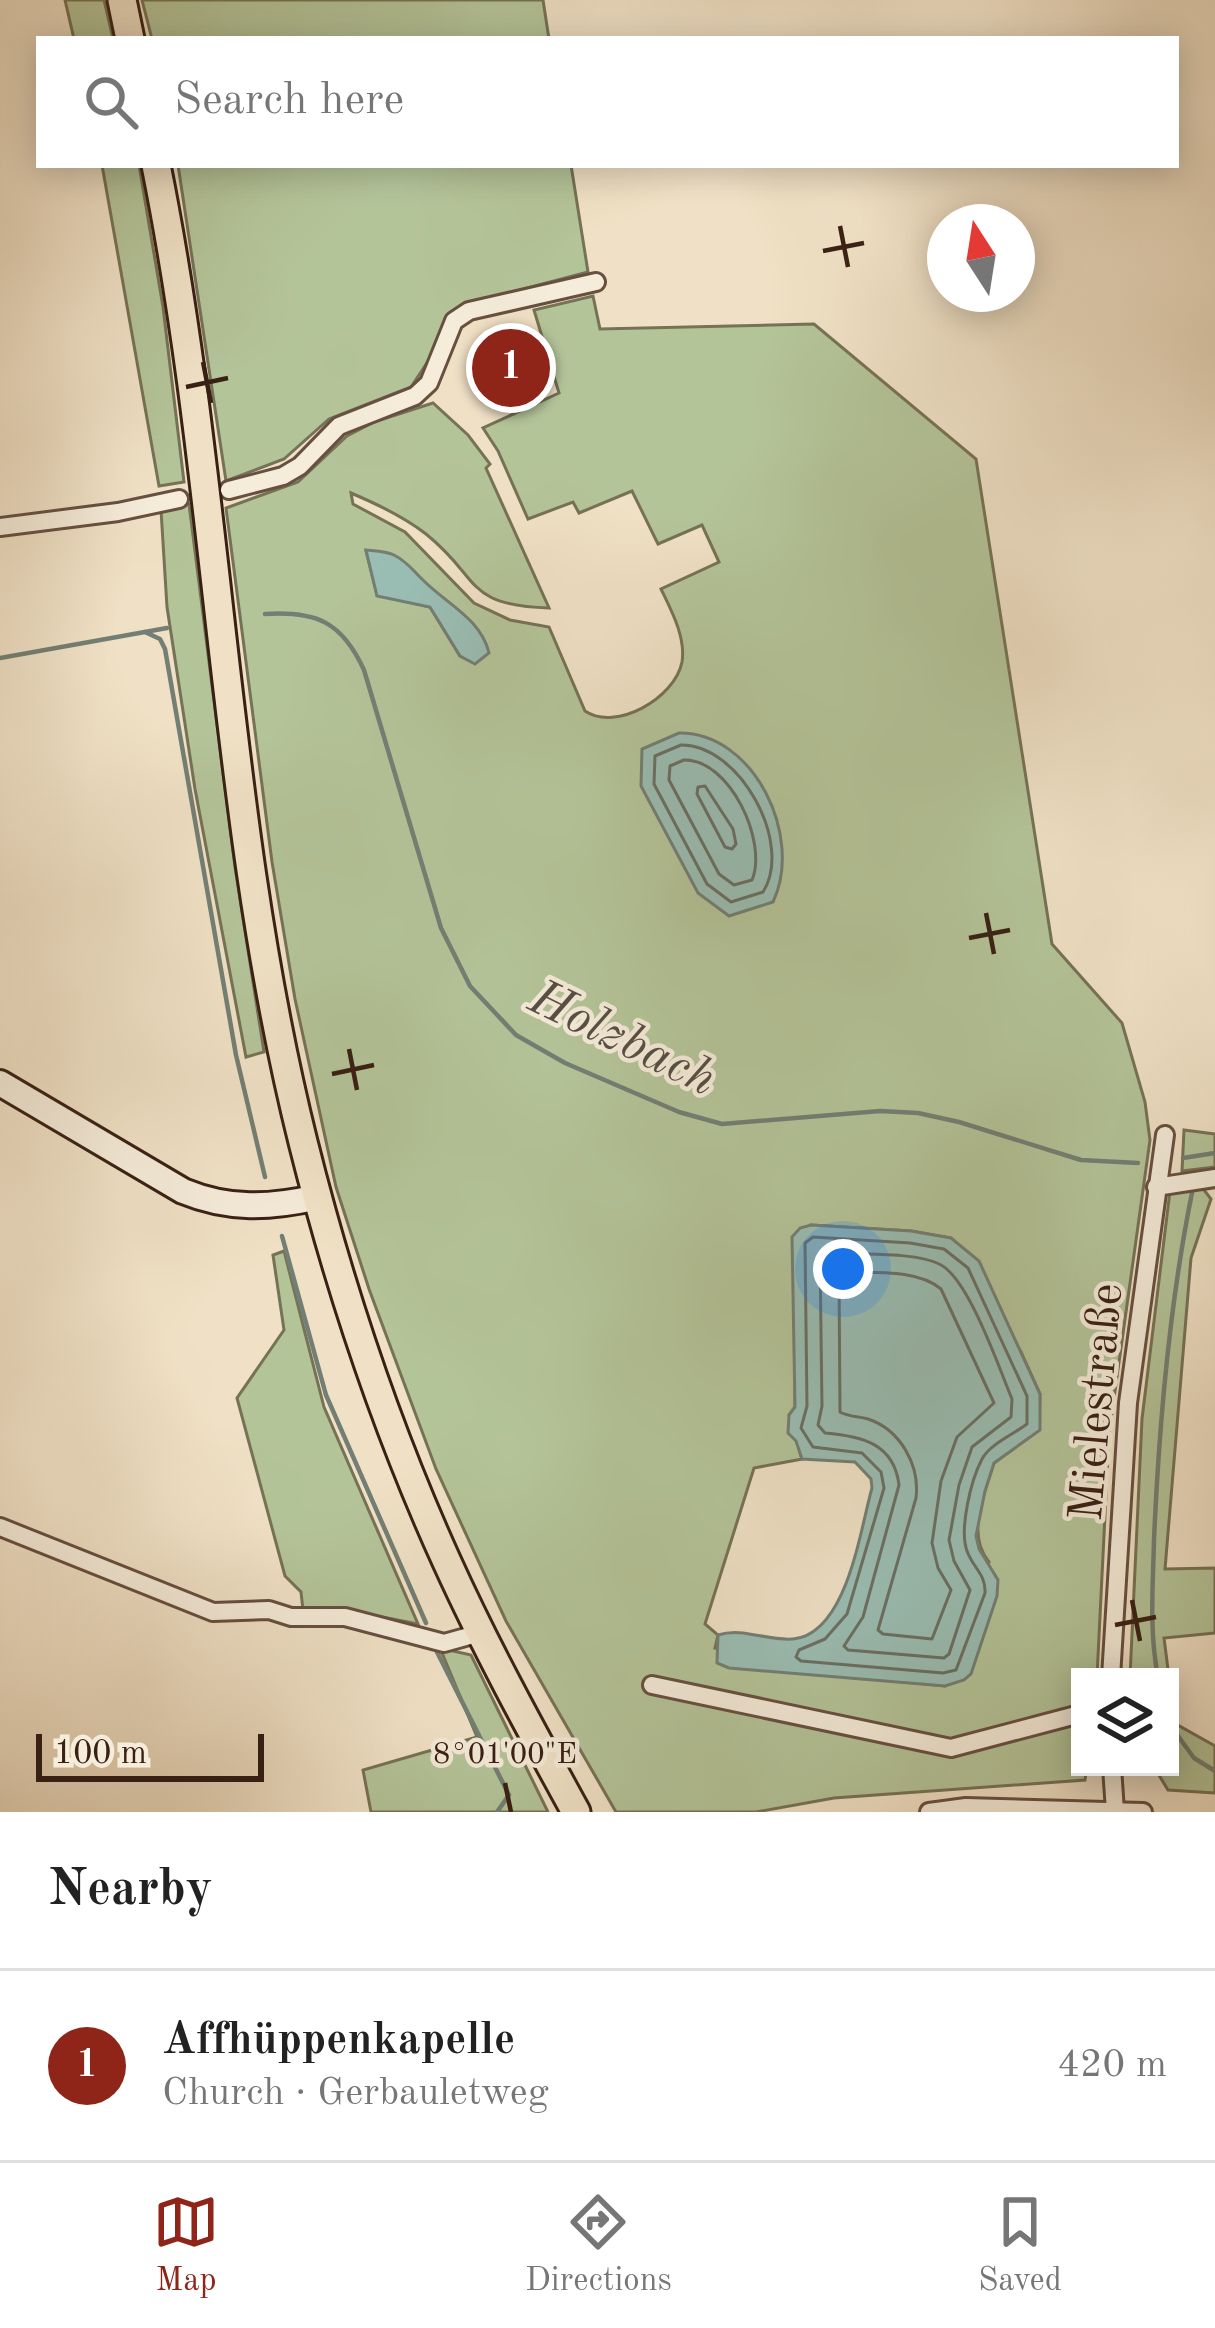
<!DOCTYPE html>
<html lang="en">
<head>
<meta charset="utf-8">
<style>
	:root { --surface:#fff; --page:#f2f2f2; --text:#222; --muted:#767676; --line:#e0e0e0; --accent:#8f2418 }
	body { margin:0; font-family:"Old Standard TT",serif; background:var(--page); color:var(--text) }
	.controls { position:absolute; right:36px; bottom:36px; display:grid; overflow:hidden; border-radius:0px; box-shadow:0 6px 30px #0003 }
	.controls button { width:108px; height:108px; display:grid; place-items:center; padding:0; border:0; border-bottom:3px solid var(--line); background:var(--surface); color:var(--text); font:60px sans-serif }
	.compass { position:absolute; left:927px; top:204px; width:108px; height:108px; border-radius:50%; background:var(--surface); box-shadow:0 6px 30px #0003; rotate:348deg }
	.scale { position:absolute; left:36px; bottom:30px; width:228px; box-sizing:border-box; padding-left:12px; border:6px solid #392014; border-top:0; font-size:33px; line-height:42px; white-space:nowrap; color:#392014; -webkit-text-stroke:9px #f5ecda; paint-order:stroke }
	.you { position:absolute; left:843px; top:1269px; width:42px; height:42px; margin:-30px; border:9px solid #fff; border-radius:50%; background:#1a73e8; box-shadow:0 0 0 18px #1a73e833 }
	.badge { display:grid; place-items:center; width:78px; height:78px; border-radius:50%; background:var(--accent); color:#fff; font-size:39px; font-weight:700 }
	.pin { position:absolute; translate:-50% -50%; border:6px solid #fff; box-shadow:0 3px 12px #0006 }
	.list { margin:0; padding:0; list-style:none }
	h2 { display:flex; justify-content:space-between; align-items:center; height:156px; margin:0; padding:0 48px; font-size:51px }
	h2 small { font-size:39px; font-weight:400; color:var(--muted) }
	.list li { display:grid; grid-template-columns:78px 1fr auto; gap:36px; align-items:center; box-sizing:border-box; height:192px; padding:0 48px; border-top:3px solid var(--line) }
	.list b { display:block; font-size:45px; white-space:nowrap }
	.list p { margin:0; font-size:39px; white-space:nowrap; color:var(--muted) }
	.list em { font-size:39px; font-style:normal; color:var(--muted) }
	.icon { flex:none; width:66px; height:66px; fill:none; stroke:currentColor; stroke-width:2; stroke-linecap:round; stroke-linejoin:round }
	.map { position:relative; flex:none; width:1215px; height:1812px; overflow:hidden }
	.search { position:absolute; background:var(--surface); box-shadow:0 6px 30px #0003; left:36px; right:36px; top:36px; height:132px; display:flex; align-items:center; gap:30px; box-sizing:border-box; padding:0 42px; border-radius:0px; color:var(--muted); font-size:45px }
	.sheet { height:348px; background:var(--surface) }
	nav { display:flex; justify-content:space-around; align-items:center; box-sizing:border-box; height:168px; border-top:3px solid var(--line); background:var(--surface); font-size:33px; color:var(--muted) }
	nav a { display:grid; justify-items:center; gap:6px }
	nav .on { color:var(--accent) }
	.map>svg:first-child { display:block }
</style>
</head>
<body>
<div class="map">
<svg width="1215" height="1812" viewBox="0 0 1215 1812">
	<rect width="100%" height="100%" fill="#f0e1c6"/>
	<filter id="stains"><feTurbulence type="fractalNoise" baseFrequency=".00167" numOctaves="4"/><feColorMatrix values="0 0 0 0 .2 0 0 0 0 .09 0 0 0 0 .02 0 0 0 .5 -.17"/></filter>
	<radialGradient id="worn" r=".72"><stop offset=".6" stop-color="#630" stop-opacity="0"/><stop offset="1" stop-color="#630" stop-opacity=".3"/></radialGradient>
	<g fill="#b4c499" stroke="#767256" stroke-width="3" fill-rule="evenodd">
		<polygon points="65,0 104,0 113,39 74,39"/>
		<polygon points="142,0 543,0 549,39 152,39"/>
		<polygon points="102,165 139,165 163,307 184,482 159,486"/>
		<polygon points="178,165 571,165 588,272 466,304 411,387 329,419 284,459 226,481"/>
		<path d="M593,296L600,329L814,324L976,459L1052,944L1122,1023L1145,1102L1150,1140L1109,1434L1097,1677H1080V1767H1087L1085,1780L834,1798L756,1812H616L506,1621L436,1469L369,1289L336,1187L295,999L272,862L226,508L298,482L347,436L374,422L433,403L468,435L490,464L486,468L549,608C463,605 482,579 426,534C403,516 377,504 351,493L353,504L405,532L474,603L510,620L549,627L585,711C616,732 675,698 682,662C686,637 671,610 661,589L719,562L702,525L658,544L632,491L579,513L573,502L528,519L498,451L483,428L559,393L534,310ZM366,551C426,556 436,608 460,656L430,607L377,595ZM811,1225L911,1231L951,1238L1021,1352L1040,1394L1039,1430L994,1463C984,1495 966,1534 989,1562L945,1686L876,1679L715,1648L718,1635L705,1624L754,1468L802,1459L789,1415L795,1407V1327Z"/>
		<polygon points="189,504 235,867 264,1052 246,1057 195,789 167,607 161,510"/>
		<polygon points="1184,1130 1215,1134 1215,1167 1182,1171"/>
		<polygon points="1201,1186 1211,1199 1191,1258 1165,1569 1215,1568 1215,1633 1164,1638 1169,1677 1130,1677 1142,1419 1170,1191"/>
		<polygon points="284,1251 324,1407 418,1624 346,1610 303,1610 301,1592 285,1576 237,1398 284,1330 273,1255"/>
		<polygon points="440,1648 471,1655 548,1812 371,1812 363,1770 477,1737"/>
		<polygon points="1170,1685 1176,1724 1215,1746 1215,1793 1168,1790 1154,1767 1170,1767"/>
	</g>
	<g fill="#9abeb4" stroke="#737f74" stroke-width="3">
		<path d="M366,550C375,551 385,551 394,555C408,562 413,571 424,581C447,604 481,619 489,653L475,664L460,656L430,607L377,596Z"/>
		<path d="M679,733C754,732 804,837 773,902L729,916L698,893L641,786L642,749Z"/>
		<path d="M811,1225L911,1231L951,1238L979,1261L1040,1394V1430L994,1463L985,1491L976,1536L979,1549L998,1580L997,1596L971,1674L964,1680L945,1686L729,1668L717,1663L718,1635C743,1627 766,1641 793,1639C847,1634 860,1530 872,1488L871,1479L855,1462L802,1459L796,1441L788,1433L789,1415L795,1407L792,1237L800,1228Z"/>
	</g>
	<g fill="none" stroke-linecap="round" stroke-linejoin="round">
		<g stroke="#6a6f64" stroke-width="3">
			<path d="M681,745C739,744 794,843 763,892L731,902L707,884L654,784L655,756Z"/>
			<path d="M684,760C730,759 768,842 752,880L734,885L719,874L669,780L670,766Z"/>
			<polygon points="705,786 733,829 736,844 732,849 725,847 697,794 698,787"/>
			<path d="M813,1237L910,1243L944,1249L968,1268L1027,1396V1424C1014,1434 990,1444 982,1459C971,1480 959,1529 967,1551C973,1568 986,1574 985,1593L956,1670L943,1673L801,1661L796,1657L799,1650L825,1639L847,1614L884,1488L881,1472L862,1453L813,1447L801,1428L807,1406L805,1243Z"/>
			<path d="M827,1253C856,1255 916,1251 941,1265C969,1280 999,1368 1012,1399L1011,1417L972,1447L959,1485L949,1540L954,1561L970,1590L949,1654L944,1658L848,1650L844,1646L863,1617L899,1485C894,1443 861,1436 825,1433L818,1425L822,1406L820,1258Z"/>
			<path d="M844,1272C874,1273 918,1269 941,1289L994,1403L957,1437L941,1481L932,1543L938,1568L951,1590L932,1639L883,1634L878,1630L916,1498C920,1466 901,1430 868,1419C858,1416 849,1417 840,1412L839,1278Z"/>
		</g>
		<g stroke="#737f74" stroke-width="4.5">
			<path d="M265,614C317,611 342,622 364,670L441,928L470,986L516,1035L565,1063L679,1112L722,1124L880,1111L918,1113L959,1122L1081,1160L1138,1163"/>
			<polyline points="145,632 160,639 165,649 236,1055 265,1177"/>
			<polyline points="0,658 167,628"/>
			<polyline points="1183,1158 1215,1153"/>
			<polyline points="282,1236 326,1395 426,1623"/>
			<polyline points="437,1652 509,1795 497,1812"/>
			<path d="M1158,1677C1149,1631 1153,1586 1154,1540C1159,1424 1169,1306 1192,1193"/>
			<polyline points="1170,1725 1194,1758 1215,1771"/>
		</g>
		<defs>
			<g id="street">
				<polyline points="229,490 283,476 300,466 339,426 415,396 429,383 454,321 469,311 596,282"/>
				<polyline points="0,527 118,512 179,499"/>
				<polyline points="1156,1187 1215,1178"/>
				<polyline points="0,1527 213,1612 269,1610 291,1617 345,1617 444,1643 480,1633"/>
				<polyline points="1111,1677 1128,1403 1165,1135"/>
				<polyline points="652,1685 951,1748 1080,1714"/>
				<polyline points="1112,1767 1115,1811"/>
				<polyline points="929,1812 966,1807 1143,1812"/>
			</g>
			<path id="secondary" d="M0,1083L183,1191C229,1210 270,1208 318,1197"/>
			<g id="primary">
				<polyline points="122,0 130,39"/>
				<path d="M156,165C221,488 223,822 303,1142C339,1286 386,1428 447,1562C486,1648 531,1730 576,1812"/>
			</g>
		</defs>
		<use href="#street" stroke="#675040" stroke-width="22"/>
		<use href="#secondary" stroke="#392014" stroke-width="30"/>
		<use href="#primary" stroke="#392014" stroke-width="33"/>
		<use href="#street" stroke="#f5ecda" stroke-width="16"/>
		<use href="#secondary" stroke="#f5ecda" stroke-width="24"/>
		<use href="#primary" stroke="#f0e1c6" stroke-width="27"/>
	</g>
	<path fill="none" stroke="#392014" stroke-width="4.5" d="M840,226L848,267M823,251L864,243M203,362L211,403M186,387L228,378M986,913L994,954M969,938L1010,930M349,1049L357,1090M332,1074L374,1065M1132,1600L1140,1641M1115,1625L1156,1617M505,1783L511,1812"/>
	<g text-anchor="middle" stroke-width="9" stroke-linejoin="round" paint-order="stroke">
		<g font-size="48" fill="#392014" stroke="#f5ecda">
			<text transform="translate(1094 1402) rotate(-85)" y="17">Mielestraße</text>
		</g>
		<g font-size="51" font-style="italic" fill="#564f44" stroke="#f5ecda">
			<text transform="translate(624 1036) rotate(26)" y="18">Holzbach</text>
		</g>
	</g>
	<g font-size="30" text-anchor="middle" fill="#392014" stroke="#f5ecda" stroke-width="9" stroke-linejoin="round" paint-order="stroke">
		<text x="505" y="1763">8°01'00"E</text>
	</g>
	<rect width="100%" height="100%" filter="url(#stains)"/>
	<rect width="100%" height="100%" fill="url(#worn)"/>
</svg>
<div class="controls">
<button><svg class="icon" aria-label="layers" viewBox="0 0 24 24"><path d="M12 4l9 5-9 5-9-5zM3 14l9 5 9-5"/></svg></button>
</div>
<svg class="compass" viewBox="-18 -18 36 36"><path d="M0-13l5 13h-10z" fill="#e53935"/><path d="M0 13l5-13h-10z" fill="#767676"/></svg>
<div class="scale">100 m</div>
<div class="you"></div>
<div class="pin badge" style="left:511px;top:368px">1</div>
<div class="search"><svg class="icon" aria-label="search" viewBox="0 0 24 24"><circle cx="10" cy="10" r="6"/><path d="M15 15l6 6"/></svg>Search here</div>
</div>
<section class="sheet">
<h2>Nearby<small></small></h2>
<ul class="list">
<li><span class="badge">1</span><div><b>Affhüppenkapelle</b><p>Church · Gerbauletweg</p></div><em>420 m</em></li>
</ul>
</section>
<nav>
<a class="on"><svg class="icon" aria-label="map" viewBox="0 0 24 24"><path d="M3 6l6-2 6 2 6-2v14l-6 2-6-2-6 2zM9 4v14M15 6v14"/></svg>Map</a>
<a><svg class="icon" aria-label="directions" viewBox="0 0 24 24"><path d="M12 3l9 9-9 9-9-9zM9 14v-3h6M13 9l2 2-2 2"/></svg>Directions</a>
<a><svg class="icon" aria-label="saved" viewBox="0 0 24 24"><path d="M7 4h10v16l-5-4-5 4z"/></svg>Saved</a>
</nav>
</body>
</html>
